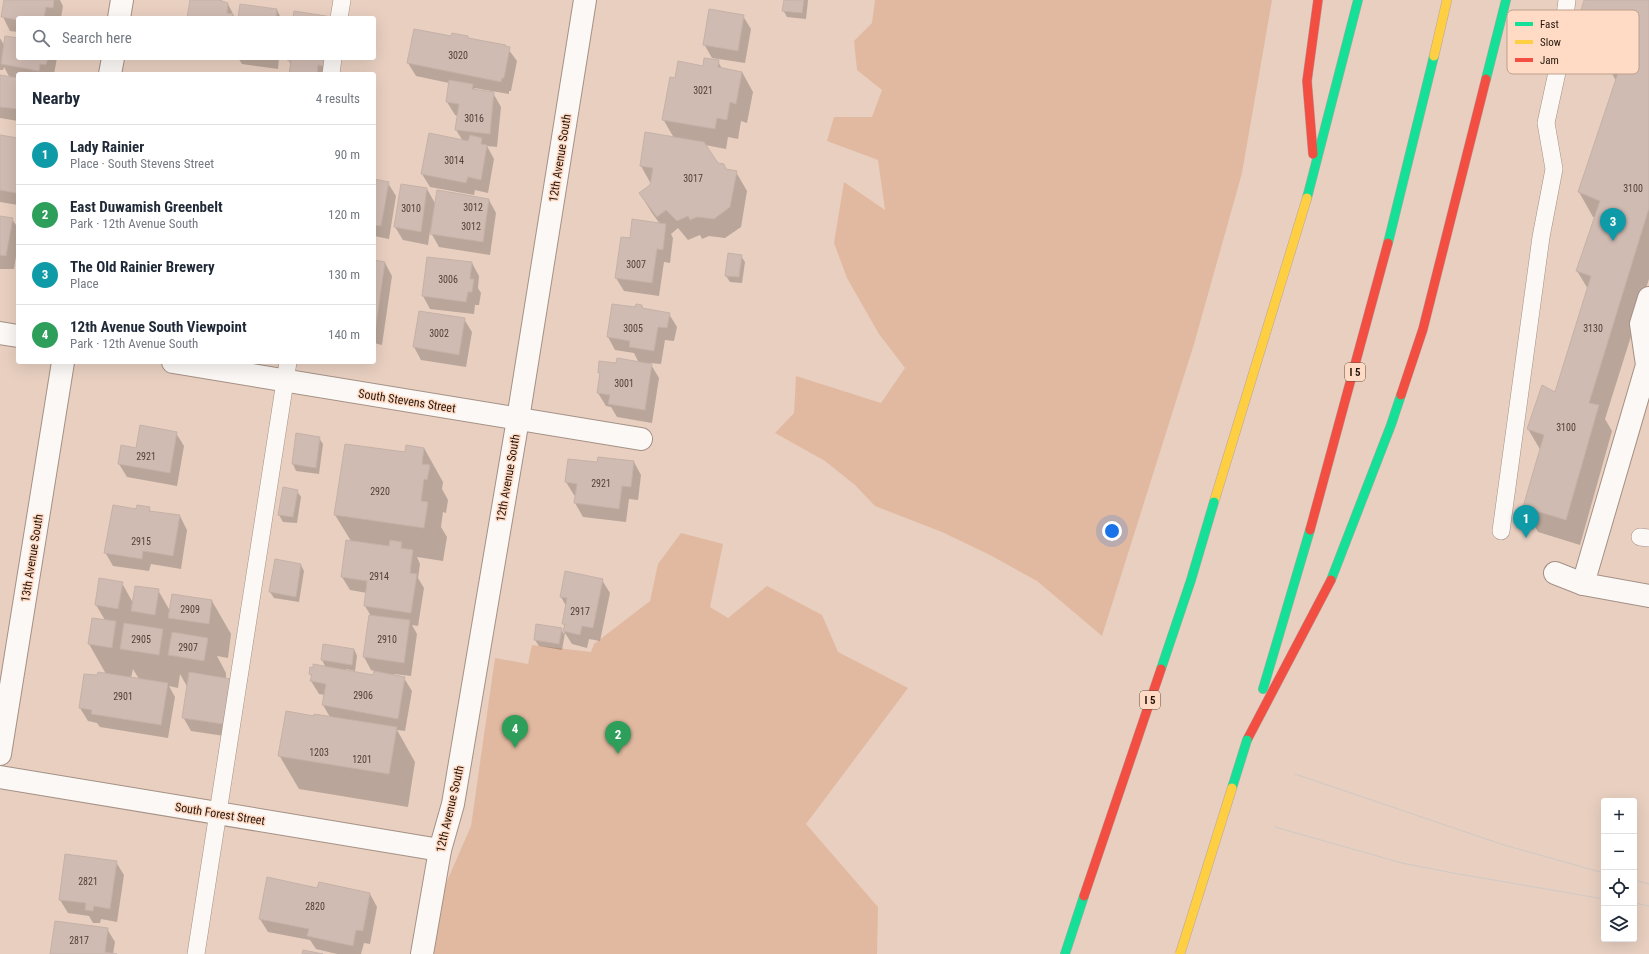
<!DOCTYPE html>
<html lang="en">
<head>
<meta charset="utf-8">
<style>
	:root { --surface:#fff; --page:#f2f2f3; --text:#1f2937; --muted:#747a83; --line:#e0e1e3; --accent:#1a73e8 }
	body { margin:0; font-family:"Roboto Condensed",sans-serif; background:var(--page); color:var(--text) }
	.controls { position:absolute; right:12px; bottom:12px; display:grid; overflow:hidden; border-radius:4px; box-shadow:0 4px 16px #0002 }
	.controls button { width:36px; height:36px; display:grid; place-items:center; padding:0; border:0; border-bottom:1px solid var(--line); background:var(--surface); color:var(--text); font:20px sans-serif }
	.you { position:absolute; left:1112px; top:531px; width:14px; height:14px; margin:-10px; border:3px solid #fff; border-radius:50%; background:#1a73e8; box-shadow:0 0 0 6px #1a73e833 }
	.badge { display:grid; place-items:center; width:26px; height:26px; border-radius:50%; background:var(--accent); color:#fff; font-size:13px; font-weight:700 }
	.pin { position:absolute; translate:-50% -33px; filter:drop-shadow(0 1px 2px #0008) }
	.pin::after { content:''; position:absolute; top:21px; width:14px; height:12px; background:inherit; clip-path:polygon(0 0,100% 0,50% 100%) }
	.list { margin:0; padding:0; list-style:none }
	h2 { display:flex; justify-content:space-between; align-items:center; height:52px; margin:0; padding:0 16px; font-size:17px }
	h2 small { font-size:13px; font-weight:400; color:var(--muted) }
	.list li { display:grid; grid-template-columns:26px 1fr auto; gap:12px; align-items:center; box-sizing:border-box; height:60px; padding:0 16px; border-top:1px solid var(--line) }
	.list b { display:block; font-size:15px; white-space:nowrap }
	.list p { margin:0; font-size:13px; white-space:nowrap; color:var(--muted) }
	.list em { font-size:13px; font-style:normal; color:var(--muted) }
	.icon { flex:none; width:22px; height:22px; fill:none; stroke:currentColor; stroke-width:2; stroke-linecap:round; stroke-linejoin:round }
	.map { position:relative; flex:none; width:1649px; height:954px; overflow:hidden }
	.search { position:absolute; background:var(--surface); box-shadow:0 4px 16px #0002; left:16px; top:16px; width:360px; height:44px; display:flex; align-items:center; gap:10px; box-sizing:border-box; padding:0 14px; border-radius:4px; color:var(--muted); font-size:15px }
	.panel { position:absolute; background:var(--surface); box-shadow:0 4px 16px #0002; left:16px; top:72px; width:360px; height:292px; border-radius:4px }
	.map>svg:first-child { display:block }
</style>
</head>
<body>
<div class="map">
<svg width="1649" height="954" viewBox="0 0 1649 954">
	<rect width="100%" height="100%" fill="#e8cfc0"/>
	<g fill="#e1b9a0">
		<polygon points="875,0 1272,0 1242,173 1194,344 1102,636 1037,581 990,555 942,532 875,506 855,485 825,461 775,433 794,413 796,376 881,403 905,368 879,334 847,278 834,243 844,182 885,210 878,160 827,141 834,117 872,117 882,90 857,70 854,41 872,23"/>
		<polygon points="681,533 723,544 710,607 728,618 767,586 822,615 838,652 908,688 806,824 878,907 877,954 433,954 444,888 471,826 495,658 528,664 532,645 591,652 594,644 650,601 658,564"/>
	</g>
	<g fill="#0003" fill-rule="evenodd">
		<polygon points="5,0 60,0 63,6 61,18 18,18 18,32 10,31 3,17"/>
		<polygon points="191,0 221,0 222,2 228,4 235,18 188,18"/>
		<polygon points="785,0 808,0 806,19 787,17 783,10"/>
		<polygon points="1585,0 1649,0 1649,279 1605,419 1612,431 1580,545 1538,532 1524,507 1541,451 1528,429 1556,393 1588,289 1577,271 1595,218 1593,217 1579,192 1616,81 1606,62 1607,59 1591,53 1577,28"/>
		<polygon points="277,10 281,18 239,18"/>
		<polygon points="743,16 751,29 745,63 712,58 704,44"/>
		<polygon points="468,37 469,39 506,46 517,61 511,91 509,91 509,94 474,88 476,91 493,93 501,107 497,147 487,146 494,159 488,193 475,190 474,195 430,187 422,174 463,141 456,130 458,116 455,115 447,102 449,83 416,76 408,63 452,38"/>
		<polygon points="0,38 5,47 18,39 18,58 57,58 54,74 18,74 18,121 0,118 0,76 10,78 4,67 3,70 0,70"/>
		<polygon points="218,58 231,58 230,60"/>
		<polygon points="238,58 279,58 278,69 242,64"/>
		<polygon points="288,58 334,58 332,74 290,74 291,66"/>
		<polygon points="718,61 722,69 742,72 753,92 747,123 741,121 738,139 728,137 726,149 705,145 717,163 727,170 736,172 747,191 741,227 725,238 709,236 702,239 700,235 688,240 678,228 671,234 673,238 670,263 664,262 659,296 624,291 616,278 631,239 660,224 652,213 640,194 651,184 641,166 674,138 663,119 676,79"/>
		<polygon points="0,136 18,139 18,205 0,202"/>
		<polygon points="374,180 388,183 396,196 389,239 374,236"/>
		<polygon points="402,185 427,189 436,205 489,200 496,213 490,255 439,247 430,231 428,245 403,240 395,227"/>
		<polygon points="0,217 12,219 18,228 18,244 14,269 0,269"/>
		<polygon points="741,256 745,262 742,283 730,282 726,276"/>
		<polygon points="374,261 385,263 392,276 382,345 374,343"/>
		<polygon points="472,263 479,276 478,288 481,293 479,305 475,305 474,314 430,309 423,296"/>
		<polygon points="642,306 644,310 669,314 677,327 674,341 665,340 661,364 650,363 659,378 652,423 617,417 611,407 606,406 598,393 601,376 599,372 617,365 639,363 634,353 615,350 608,337 636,308"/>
		<polygon points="464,319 472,332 466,367 421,360 414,347"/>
		<polygon points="176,433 184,446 177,486 127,477 119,464 137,449"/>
		<polygon points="319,438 323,444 319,474 296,471 293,464"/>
		<polygon points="424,448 443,482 442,489 448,500 446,513 443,512 441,527 447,537 443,561 417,557 420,564 418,578 424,588 418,626 412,625 417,634 411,676 394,674 394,675 404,678 412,691 405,731 397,730 415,762 408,807 299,789 279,755 315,717 330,717 323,705 325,695 319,694 311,681 312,678 310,674 311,668 326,668 322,660 354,649 357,656 355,671 346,669 346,671 374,676 375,671 371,670 364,657 370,616 371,616 365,606 367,593 350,590 342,577 351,541 335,515 406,453"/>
		<polygon points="569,460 598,463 634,462 641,475 638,500 629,499 626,522 583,517 575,503 576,496 574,495 566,482"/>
		<polygon points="283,489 297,491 301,497 297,523 283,522 279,515"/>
		<polygon points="149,508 151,512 180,516 187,530 181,569 151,564 149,571 113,566 105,552 137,510"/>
		<polygon points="301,565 304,571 299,602 274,598 270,592"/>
		<path d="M100,579L122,583L133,603L158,590L170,611L212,601L231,634L228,658L217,656L226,673V679L231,737L191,731L183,717L188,688L180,674L178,688L169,686L175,697L168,738L100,727L97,723L88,721L80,708L85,675L98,676L106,674L89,644L93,619L105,620L96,605ZM133,669L139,679L131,678Z"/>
		<polygon points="602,580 610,593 600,641 589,639 587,648 572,644 565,633 562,650 539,646 535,640 561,629 564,634 565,628 563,623 566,606 561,597"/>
		<polygon points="116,862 124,875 117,922 101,919 100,923 93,923 89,916 68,913 60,900"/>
		<polygon points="318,889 370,894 377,907 370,944 364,943 361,954 337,954 316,949 310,940 268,932 260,919"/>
		<polygon points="107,929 115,942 113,954 51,954"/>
	</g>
	<g fill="#d0bbb2" stroke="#c6b1a8">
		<polygon points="4,0 54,0 53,8 46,7 44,18 18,18 18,20 1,17"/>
		<polygon points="190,0 219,0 228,3 227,13 233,14 232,18 187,18"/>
		<polygon points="784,0 804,0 802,13 782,11"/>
		<polygon points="1584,0 1649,0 1649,208 1589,403 1599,405 1566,520 1523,507 1544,435 1527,429 1542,385 1555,392 1591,276 1576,271 1600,201 1578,192 1620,67 1605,62 1610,42 1576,28"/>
		<polygon points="240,4 277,9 276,18 238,18"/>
		<polygon points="709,9 744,15 738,51 703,45"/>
		<polygon points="294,11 332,17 331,18 293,18"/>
		<polygon points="414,29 451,36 452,33 468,36 468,38 506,45 505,46 510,47 504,78 502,78 501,82 407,63"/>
		<polygon points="5,36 18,38 18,58 48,58 46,65 40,64 39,71 1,64"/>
		<polygon points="287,58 325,58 324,66 318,65 317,74 289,74 291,61 287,60"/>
		<polygon points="704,58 719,60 718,67 742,72 736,104 730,102 727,120 717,118 715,129 662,120 670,77 675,78 678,61 703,66"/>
		<polygon points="0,75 18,78 18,109 0,107"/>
		<polygon points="449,80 473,84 472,89 494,92 490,134 455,130 459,104 446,102"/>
		<polygon points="645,132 704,142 718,163 724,164 726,169 737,171 730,207 714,219 697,217 690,220 688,216 677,221 666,210 657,217 639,193 650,185 653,168 640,166"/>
		<polygon points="429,133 468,141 470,135 482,138 481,144 487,145 481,180 468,177 466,183 421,174"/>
		<polygon points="0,135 18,138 18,185 16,193 0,190"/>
		<polygon points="374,179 389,182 381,226 374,225"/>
		<polygon points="401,184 427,188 421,232 394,227"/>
		<polygon points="437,190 489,199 483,242 430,234"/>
		<polygon points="0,216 13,218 6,256 0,255"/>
		<polygon points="632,219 666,224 663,250 657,249 652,283 615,278 621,237 630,238"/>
		<polygon points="728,253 742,255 739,277 725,276"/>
		<polygon points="427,257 472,262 470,279 474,279 472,292 468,292 466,302 422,296"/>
		<polygon points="374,260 385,262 375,332 374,332"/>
		<polygon points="612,304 635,307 636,304 642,305 642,308 670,313 667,328 658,327 654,351 629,347 630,341 607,337"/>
		<polygon points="419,311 465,318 459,355 413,347"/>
		<polygon points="617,358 652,364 645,410 608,404 610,395 597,393 600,373 598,373 599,361 616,363"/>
		<polygon points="140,425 177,432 170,473 118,464 121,445 136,448"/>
		<polygon points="296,433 320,437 316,468 292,464"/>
		<polygon points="345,444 405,452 406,445 424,448 422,464 430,465 427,480 424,479 421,501 428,502 424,528 334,515"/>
		<polygon points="598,457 634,461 631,487 622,486 619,509 574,503 577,484 565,482 568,459 597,462"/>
		<polygon points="283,487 298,490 293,517 278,515"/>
		<polygon points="113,505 136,509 137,505 150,507 149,511 180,515 173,556 143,551 142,559 104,553"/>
		<polygon points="346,540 389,546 390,540 402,542 401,548 413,550 410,573 417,574 411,613 364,606 367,581 341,577"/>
		<polygon points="275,559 301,564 296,597 269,592"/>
		<polygon points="565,571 603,579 593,628 582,626 580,635 563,631 565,624 562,624 567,598 560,597"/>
		<polygon points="99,578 123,582 118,609 95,605"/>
		<polygon points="135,586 159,589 155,615 131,611"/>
		<polygon points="172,594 212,600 209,624 168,618"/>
		<polygon points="369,615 410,620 404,663 363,657"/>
		<polygon points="92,618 116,621 112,648 88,644"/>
		<polygon points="124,623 163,629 159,655 120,649"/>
		<polygon points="536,624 562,628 559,644 534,640"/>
		<polygon points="172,632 208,638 204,661 168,655"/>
		<polygon points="323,644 354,649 352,665 321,660"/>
		<polygon points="313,664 373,675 374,671 405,677 398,719 322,705 326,684 310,681 312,675 309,674 310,667 313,668"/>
		<polygon points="98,672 168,683 161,725 91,714 92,710 79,708 84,674 97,675"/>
		<polygon points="189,672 231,679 223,724 182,718"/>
		<polygon points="286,711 314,716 314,714 397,727 389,774 278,756"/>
		<polygon points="65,854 117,861 110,909 94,906 93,911 85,910 86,903 59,900"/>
		<polygon points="267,877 317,888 319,882 370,893 363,931 356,930 353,946 307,936 309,929 259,919"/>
		<polygon points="55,921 108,928 105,952 117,954 50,954"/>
		<polygon points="303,950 323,954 302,954"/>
	</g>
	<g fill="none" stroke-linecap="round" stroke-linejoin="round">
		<defs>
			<g id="lane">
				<polyline points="339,18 342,0"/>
				<polyline points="331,74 333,58"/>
				<polyline points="1501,531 1541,237 1554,169 1546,123 1559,63 1567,0"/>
				<polyline points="1640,537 1649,538"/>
				<polyline points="196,954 288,362"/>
			</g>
			<g id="street">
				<polyline points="119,18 122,0"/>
				<polyline points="110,74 113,58"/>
				<polyline points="0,333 18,336"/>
				<polyline points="173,362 641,439"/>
				<polyline points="1555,573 1583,584 1649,596"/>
				<polyline points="1583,584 1647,365 1641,324 1649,298"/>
				<polyline points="0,754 63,362"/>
				<polyline points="0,777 440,850"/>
				<polyline points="422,954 440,850 453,804 518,419 585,0"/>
			</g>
			<g id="fast">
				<polyline points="1486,79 1506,0"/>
				<polyline points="1307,198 1358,0"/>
				<polyline points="1388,243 1434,56"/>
				<polyline points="1331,580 1391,425 1401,395"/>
				<polyline points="1263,689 1310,530"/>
				<polyline points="1065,954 1084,896"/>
			</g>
			<g id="slow">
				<polyline points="1434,56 1447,0"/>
				<polyline points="1214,502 1307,198"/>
			</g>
			<g id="jam">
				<polyline points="1313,154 1307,81 1318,0"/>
				<polyline points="1401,395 1423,329 1486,79"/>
				<polyline points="1310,530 1388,243"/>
				<polyline points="1247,740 1331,580"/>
			</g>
		</defs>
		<use href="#lane" stroke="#a49185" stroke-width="18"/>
		<use href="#street" stroke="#a49185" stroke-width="24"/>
		<use href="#fast" stroke="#baa4a0" stroke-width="10"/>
		<use href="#slow" stroke="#baa4a0" stroke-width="10"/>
		<use href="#jam" stroke="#baa4a0" stroke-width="10"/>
		<use href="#lane" stroke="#fcf8f6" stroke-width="17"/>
		<use href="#street" stroke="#fcf8f6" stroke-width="22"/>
		<use href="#fast" stroke="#16e098" stroke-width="9"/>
		<use href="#slow" stroke="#ffcf43" stroke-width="9"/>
		<use href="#jam" stroke="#f24e42" stroke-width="9"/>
		<g stroke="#d0c9c5" stroke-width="1">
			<polyline points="1295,774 1504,845 1604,873"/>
			<polyline points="1275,827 1402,863 1453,873 1604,899"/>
			<polyline points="1634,880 1649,884"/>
			<polyline points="1634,903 1649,906"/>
		</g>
		<defs>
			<g id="fast-bridge">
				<polyline points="1161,669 1191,580 1214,502"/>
				<polyline points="1232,788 1247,740"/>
			</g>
			<polyline id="slow-bridge" points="1180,954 1232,788"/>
			<polyline id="jam-bridge" points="1084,896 1161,669"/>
		</defs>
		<use href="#fast-bridge" stroke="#baa4a0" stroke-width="10" stroke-linecap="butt"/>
		<use href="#slow-bridge" stroke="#baa4a0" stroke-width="10" stroke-linecap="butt"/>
		<use href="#jam-bridge" stroke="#baa4a0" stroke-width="10" stroke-linecap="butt"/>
		<use href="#fast-bridge" stroke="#16e098" stroke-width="9"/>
		<use href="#slow-bridge" stroke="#ffcf43" stroke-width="9"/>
		<use href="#jam-bridge" stroke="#f24e42" stroke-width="9"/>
	</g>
	<g text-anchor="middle" stroke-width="3" stroke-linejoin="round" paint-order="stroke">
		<g font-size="10" fill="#524037">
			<text x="458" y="59">3020</text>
			<text x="703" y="94">3021</text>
			<text x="474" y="122">3016</text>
			<text x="454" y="164">3014</text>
			<text x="693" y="182">3017</text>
			<text x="1633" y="192">3100</text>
			<text x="473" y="211">3012</text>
			<text x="411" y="212">3010</text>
			<text x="471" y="230">3012</text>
			<text x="636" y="268">3007</text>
			<text x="448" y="283">3006</text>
			<text x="633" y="332">3005</text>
			<text x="1593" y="332">3130</text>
			<text x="439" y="337">3002</text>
			<text x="624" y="387">3001</text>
			<text x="1566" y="431">3100</text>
			<text x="146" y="460">2921</text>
			<text x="601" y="487">2921</text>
			<text x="380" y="495">2920</text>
			<text x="141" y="545">2915</text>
			<text x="379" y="580">2914</text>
			<text x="190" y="613">2909</text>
			<text x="580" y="615">2917</text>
			<text x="141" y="643">2905</text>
			<text x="387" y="643">2910</text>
			<text x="188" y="651">2907</text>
			<text x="363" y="699">2906</text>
			<text x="123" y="700">2901</text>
			<text x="319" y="756">1203</text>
			<text x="362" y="763">1201</text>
			<text x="88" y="885">2821</text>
			<text x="315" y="910">2820</text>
			<text x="79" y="944">2817</text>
		</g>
		<g fill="#ffdbc5" stroke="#665042" stroke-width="1">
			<rect x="1345" y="363" width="20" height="18" rx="3"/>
			<rect x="1140" y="691" width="20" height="18" rx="3"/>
		</g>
		<g font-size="11" font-weight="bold" fill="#24140a">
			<text x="1355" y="376">I 5</text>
			<text x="1150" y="704">I 5</text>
		</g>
		<g font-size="12" fill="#24140a" stroke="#ffdbc5">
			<text transform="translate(560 158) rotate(-81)" y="4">12th Avenue South</text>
			<text transform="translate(407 401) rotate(9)" y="4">South Stevens Street</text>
			<text transform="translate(508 478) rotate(-80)" y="4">12th Avenue South</text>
			<text transform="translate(32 558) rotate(-81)" y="4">13th Avenue South</text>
			<text transform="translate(450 809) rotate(-77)" y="4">12th Avenue South</text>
			<text transform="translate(220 814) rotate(9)" y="4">South Forest Street</text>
		</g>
	</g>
	<rect x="1507" y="10" width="132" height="64" rx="6" fill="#ffdbc5" stroke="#bd9f8d" stroke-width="1"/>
	<rect x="1515" y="22" width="18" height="4" fill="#16e098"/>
	<rect x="1515" y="40" width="18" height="4" fill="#ffcf43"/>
	<rect x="1515" y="58" width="18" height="4" fill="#f24e42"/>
	<g font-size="11" fill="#24140a">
		<text x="1540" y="28">Fast</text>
		<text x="1540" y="46">Slow</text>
		<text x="1540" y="64">Jam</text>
	</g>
</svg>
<div class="controls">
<button>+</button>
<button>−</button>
<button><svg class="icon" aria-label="locate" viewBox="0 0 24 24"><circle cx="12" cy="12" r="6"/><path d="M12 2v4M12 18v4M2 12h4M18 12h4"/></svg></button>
<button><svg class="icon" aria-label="layers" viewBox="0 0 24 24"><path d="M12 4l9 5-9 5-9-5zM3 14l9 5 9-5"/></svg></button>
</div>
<div class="you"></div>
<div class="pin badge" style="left:1526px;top:538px;background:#0f9aa8">1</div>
<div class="pin badge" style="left:618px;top:754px;background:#2e9e5b">2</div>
<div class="pin badge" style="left:1613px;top:241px;background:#0f9aa8">3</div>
<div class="pin badge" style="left:515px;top:748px;background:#2e9e5b">4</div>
<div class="search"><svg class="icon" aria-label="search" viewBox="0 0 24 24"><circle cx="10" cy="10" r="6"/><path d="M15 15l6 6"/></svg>Search here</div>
<section class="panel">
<h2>Nearby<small>4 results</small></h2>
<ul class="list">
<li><span class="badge" style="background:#0f9aa8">1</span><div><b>Lady Rainier</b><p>Place · South Stevens Street</p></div><em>90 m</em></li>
<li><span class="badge" style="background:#2e9e5b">2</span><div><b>East Duwamish Greenbelt</b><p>Park · 12th Avenue South</p></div><em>120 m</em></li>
<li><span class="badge" style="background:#0f9aa8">3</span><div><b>The Old Rainier Brewery</b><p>Place</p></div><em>130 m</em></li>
<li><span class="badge" style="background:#2e9e5b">4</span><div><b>12th Avenue South Viewpoint</b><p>Park · 12th Avenue South</p></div><em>140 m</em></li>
</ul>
</section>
</div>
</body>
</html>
